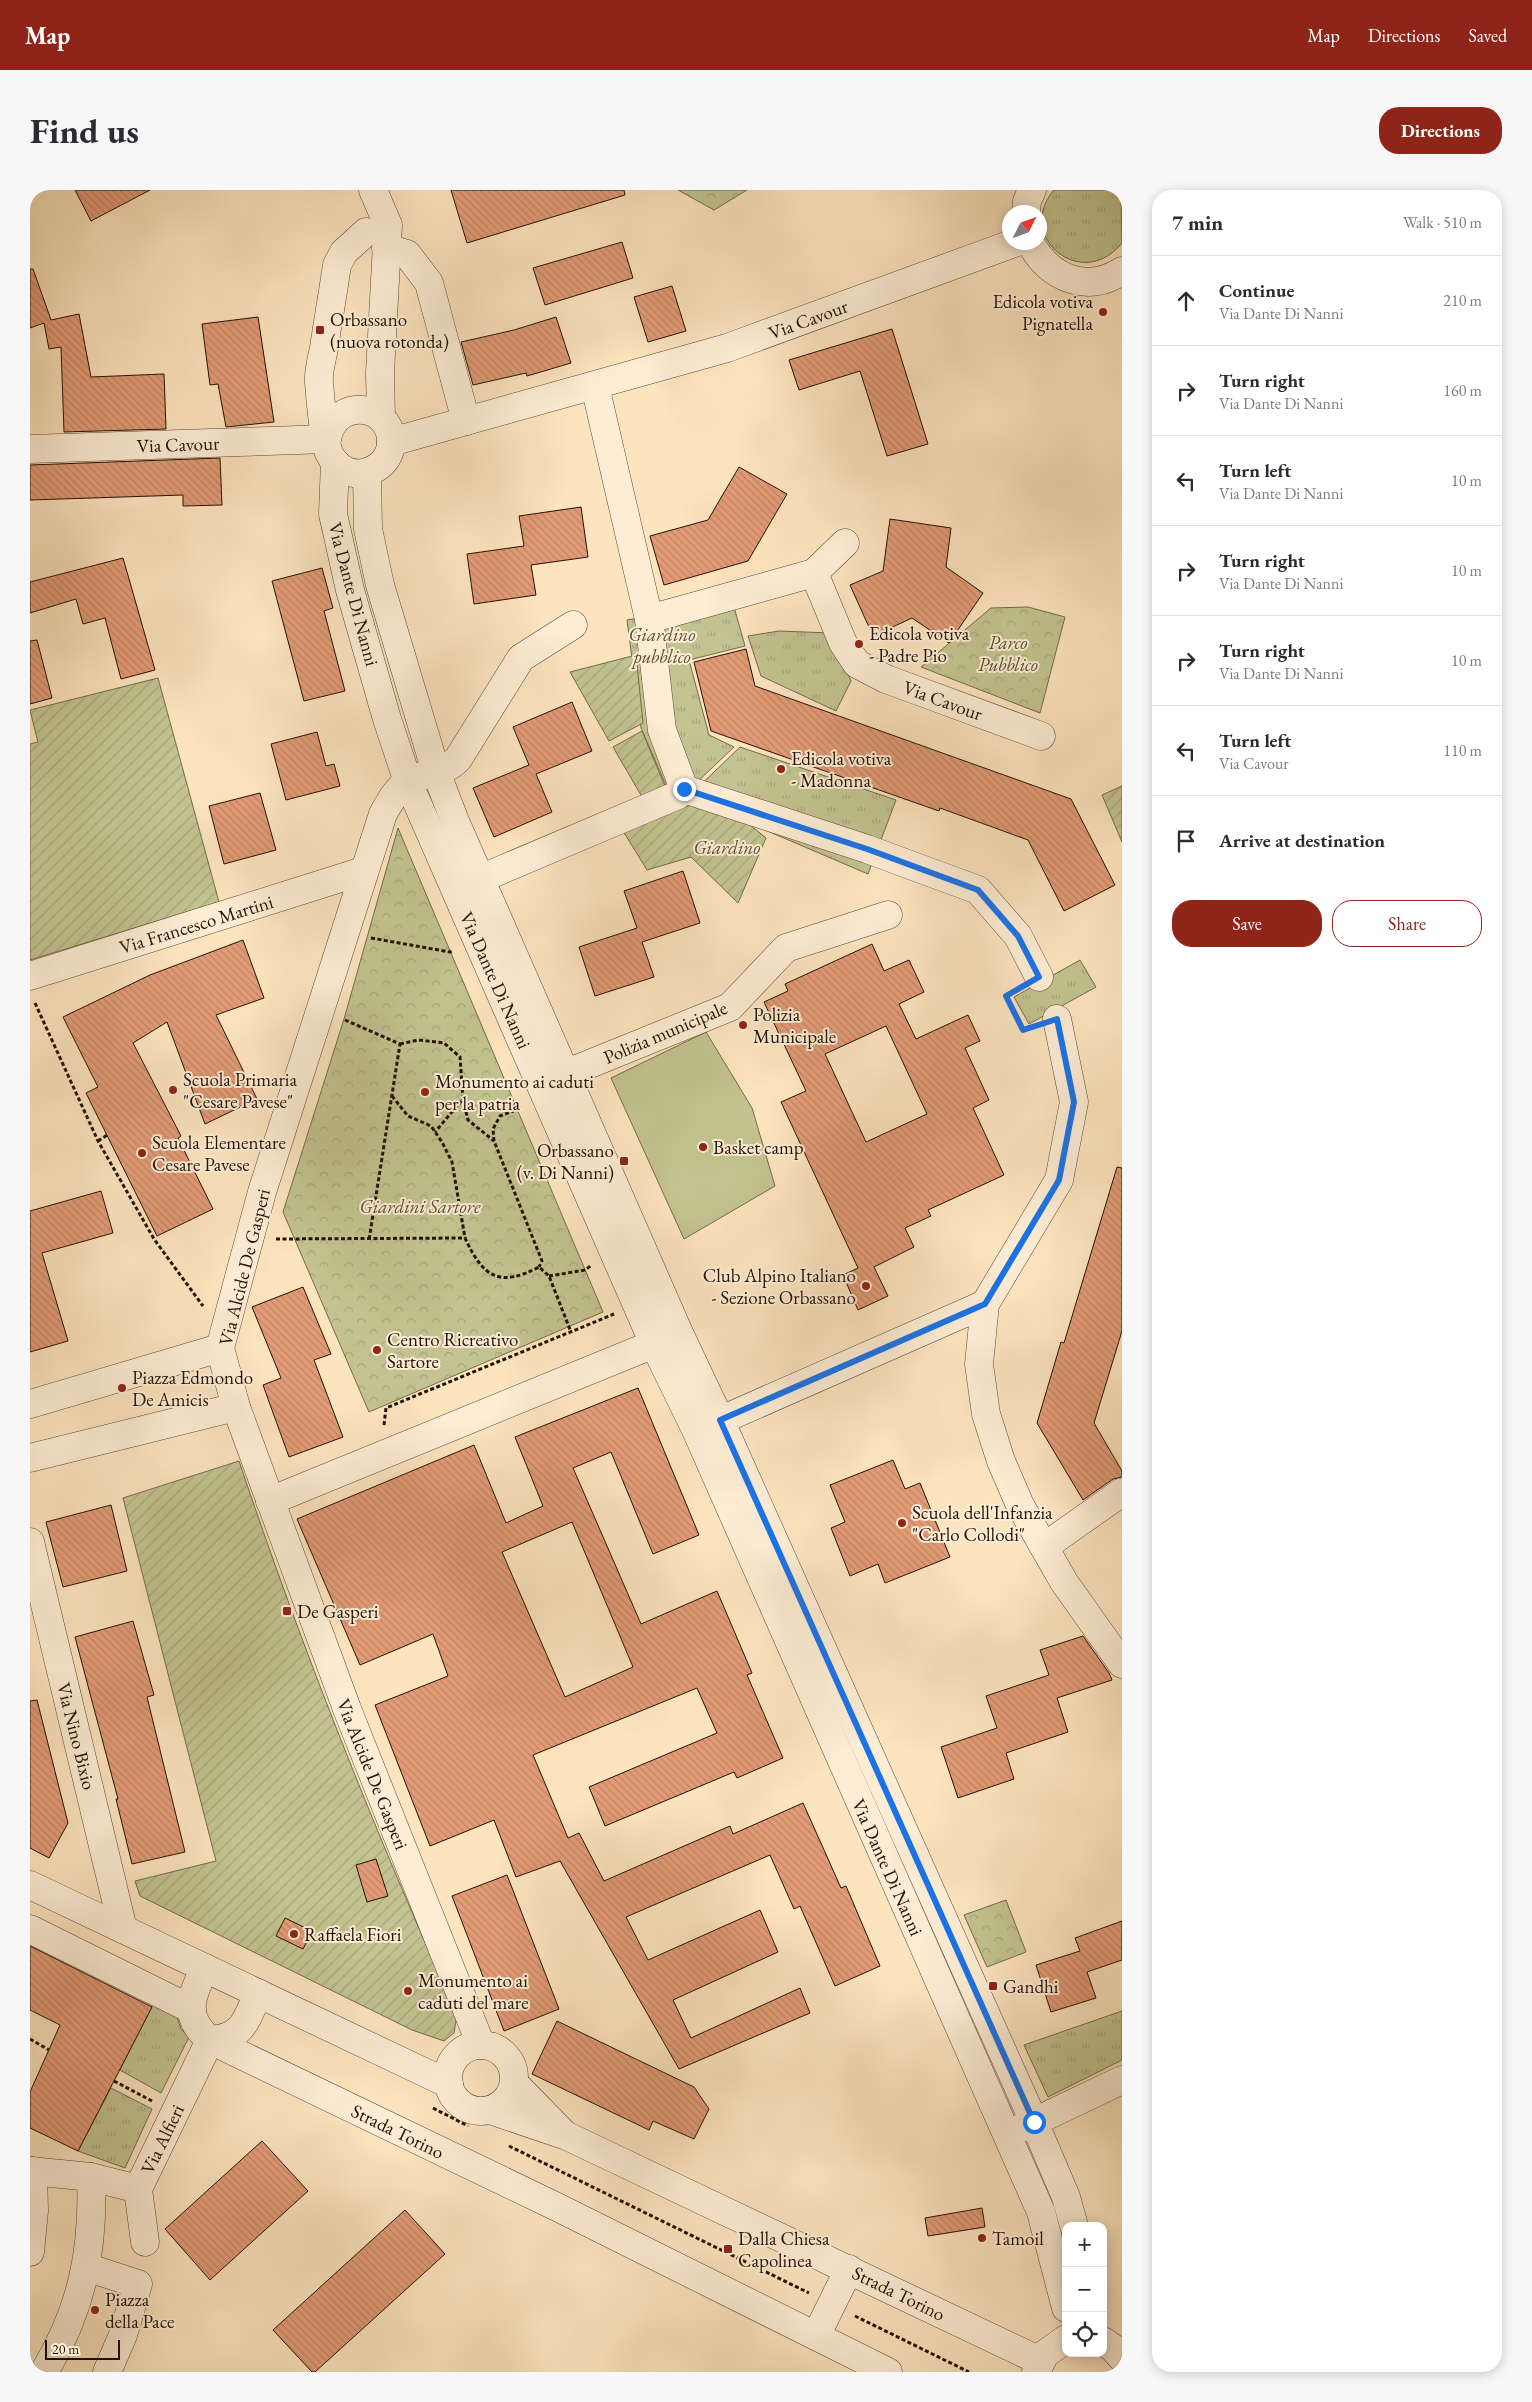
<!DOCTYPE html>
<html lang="en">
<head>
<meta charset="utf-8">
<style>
	:root { --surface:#fff; --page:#f7f7f7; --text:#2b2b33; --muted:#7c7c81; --line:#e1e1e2; --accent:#8f2418 }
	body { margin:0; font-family:"EB Garamond",serif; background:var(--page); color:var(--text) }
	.controls { position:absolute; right:15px; bottom:15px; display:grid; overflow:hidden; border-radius:10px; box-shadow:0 2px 12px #0003 }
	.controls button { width:45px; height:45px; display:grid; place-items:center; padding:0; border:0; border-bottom:1px solid var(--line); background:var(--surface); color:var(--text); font:25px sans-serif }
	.compass { position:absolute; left:972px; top:15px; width:45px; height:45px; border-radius:50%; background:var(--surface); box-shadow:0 2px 12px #0003; rotate:48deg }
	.scale { position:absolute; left:15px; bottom:12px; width:75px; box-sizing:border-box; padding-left:5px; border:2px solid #251104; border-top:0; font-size:14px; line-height:18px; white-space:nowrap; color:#251104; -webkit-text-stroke:4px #fdedd5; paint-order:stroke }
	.stop { position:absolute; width:15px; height:15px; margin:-11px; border:4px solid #1a73e8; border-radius:50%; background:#fff }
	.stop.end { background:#1a73e8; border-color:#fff; box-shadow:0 1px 5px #0008 }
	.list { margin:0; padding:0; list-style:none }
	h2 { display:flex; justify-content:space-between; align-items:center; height:65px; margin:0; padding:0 20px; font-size:21px }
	h2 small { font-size:16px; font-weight:400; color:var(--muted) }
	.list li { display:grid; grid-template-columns:32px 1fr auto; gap:15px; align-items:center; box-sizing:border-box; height:90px; padding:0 20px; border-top:1px solid var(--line) }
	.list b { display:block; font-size:19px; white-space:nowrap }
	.list p { margin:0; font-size:16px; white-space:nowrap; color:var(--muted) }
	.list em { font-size:16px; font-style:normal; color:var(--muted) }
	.actions { display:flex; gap:10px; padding:15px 20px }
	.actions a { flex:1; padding:11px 0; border:1px solid var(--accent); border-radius:20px; text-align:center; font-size:18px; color:var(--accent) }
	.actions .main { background:var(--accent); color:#fff }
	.icon { flex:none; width:28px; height:28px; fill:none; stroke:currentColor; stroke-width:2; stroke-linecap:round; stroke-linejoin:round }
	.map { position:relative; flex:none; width:1092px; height:2182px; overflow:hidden; border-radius:20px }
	header { display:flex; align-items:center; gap:30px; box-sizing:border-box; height:70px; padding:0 25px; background:var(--accent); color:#fff }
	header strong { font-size:24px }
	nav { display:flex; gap:28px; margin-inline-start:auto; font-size:18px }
	.intro { display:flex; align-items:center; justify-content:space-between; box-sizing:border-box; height:120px; padding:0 30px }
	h1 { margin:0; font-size:35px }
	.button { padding:12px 22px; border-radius:20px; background:var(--accent); color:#fff; font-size:18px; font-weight:700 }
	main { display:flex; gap:30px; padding:0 30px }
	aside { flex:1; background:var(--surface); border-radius:20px; box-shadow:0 2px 12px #0003 }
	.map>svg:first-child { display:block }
</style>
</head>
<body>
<header>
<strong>Map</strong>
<nav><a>Map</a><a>Directions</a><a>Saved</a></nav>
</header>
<div class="intro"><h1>Find us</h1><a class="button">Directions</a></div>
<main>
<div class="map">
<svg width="1092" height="2182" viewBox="0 0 1092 2182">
	<defs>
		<pattern id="grass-tufts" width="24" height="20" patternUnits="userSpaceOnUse" patternTransform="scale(1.25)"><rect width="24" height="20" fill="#c2c390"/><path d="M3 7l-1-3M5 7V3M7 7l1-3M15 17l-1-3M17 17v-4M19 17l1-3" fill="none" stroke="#a7a67b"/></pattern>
		<pattern id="park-crowns" width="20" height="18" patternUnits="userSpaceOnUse" patternTransform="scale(1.25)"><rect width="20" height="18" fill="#c2c390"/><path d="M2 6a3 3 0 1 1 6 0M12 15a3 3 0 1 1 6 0" fill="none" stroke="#a7a67b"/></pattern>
		<pattern id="garden-furrows" width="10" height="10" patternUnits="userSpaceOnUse" patternTransform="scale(1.25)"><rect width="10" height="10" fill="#c2c390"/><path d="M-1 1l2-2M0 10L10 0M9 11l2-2" fill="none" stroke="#a7a67b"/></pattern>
		<pattern id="building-back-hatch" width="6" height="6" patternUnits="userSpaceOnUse" patternTransform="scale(1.25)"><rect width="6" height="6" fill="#e29b76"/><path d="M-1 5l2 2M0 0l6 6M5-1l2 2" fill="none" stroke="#c28464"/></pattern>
	</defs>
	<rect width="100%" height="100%" fill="#fce4bf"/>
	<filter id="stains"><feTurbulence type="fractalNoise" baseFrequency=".004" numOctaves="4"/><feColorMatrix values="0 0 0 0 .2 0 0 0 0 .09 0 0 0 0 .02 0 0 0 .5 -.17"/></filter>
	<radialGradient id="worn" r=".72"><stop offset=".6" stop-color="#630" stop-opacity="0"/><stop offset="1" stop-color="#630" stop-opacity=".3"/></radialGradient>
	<g fill="url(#grass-tufts)" stroke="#746a4a">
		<path d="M1024,0H1086L1091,5L1092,53C1052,103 984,46 1024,0Z"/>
		<polygon points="702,410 715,456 659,470 679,545 704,557 644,614 611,538 597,430"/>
		<polygon points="749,441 801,443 821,491 806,521 731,486 718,446"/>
		<polygon points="710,557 866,610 838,684 658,607"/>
		<polygon points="1050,770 1066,797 999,834 984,807"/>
		<polygon points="124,1812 146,1824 151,1839 159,1847 131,1903 90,1880"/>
		<polygon points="1092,1821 1092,1870 1018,1907 994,1855"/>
		<polygon points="81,1898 122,1919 95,1978 48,1961"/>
	</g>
	<g fill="url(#park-crowns)" stroke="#746a4a">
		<polygon points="648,0 717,0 684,20"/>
		<polygon points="998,417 1035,427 1010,523 891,477 961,418"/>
		<polygon points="368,638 573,1122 339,1222 253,1022 314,829"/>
		<polygon points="976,1710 996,1762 957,1777 934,1725"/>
	</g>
	<g fill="url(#garden-furrows)" stroke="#746a4a">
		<polygon points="606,465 613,533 579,551 540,482"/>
		<polygon points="128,488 189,712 0,770 0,554 8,552 0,520"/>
		<polygon points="612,541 637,601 615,612 583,557"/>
		<polygon points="1092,596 1092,652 1072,605"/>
		<polygon points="655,608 709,626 736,648 708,713 661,667 617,680 593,641"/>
		<path d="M209,1271C272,1459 346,1644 427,1825L424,1843L414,1851L382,1840L110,1706L105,1691L186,1671L93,1308Z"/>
	</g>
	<polygon fill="#c2c390" stroke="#746a4a" points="676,842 722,918 745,996 654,1049 581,888"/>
	<g fill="url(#building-back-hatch)" stroke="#251104" fill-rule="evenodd">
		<polygon points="45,0 120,0 61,31"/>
		<polygon points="421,0 594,0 595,5 437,53"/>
		<polygon points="592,52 603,88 515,115 503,78"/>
		<polygon points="0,79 3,79 21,130 49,124 61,187 134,184 136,239 34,242 31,157 19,159 14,133 0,138"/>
		<polygon points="642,96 656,141 618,152 604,107"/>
		<polygon points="228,127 244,232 196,237 188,194 180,195 172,134"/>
		<polygon points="526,127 541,173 497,186 496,183 443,195 431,152 484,140"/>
		<polygon points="862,139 898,254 857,266 830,181 769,200 759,170"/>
		<polygon points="190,268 192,315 153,316 153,305 0,310 0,275"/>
		<polygon points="709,277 757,304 718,371 634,395 620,346 678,330"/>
		<polygon points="551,317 558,367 501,375 506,405 444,414 437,364 494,356 489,326"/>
		<polygon points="860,329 921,338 916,377 953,403 919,453 882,428 843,446 820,395 853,381"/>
		<polygon points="93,368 125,480 91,489 75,428 53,434 46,409 0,423 0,392"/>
		<polygon points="292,378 303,418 294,421 315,501 274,511 242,391"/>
		<polygon points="7,450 22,508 0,514 0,451"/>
		<polygon points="716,459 725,496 1041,609 1085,695 1034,721 998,650 910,618 909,621 681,541 664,472"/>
		<polygon points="542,512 562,561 506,584 522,622 464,647 443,598 499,575 483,537"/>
		<polygon points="287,542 296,576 304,574 310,596 256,610 241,554"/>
		<polygon points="230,603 246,660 194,674 179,616"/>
		<polygon points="653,681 670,733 612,752 624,787 565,806 549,757 607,738 594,701"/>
		<polygon points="213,750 234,808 186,825 227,909 175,934 137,832 103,853 151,946 148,948 183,1019 127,1046 56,903 68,897 33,827 120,785"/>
		<path d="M842,754L854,781L879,770L894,802L869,814L886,849L938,825L950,851L935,858L959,910L943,918L974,985L898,1020L901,1026L875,1038L884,1057L844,1077L858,1106L828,1120L813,1085L828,1078L751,912L776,901L734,812L758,801L755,794ZM856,836L897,924L836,952L795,864Z"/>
		<polygon points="1087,977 1092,978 1092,1141 1064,1233 1092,1281 1092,1287 1083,1289 1053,1310 1007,1233 1031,1152 1034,1153"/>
		<polygon points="71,1001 83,1043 12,1063 38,1151 0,1162 0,1021"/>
		<polygon points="273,1097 301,1164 284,1170 313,1247 259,1267 233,1195 251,1188 222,1117"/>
		<path d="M608,1198L669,1345L623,1364L581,1262L543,1278L611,1434L687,1401L722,1483L717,1485L753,1568L707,1588L704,1582L575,1636L559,1597L687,1543L667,1498L503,1565L538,1648L549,1643L574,1691L700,1636L703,1644L773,1613L811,1698L816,1696L850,1776L805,1796L770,1716L764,1719L740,1665L596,1727L618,1770L730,1720L748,1762L643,1810L661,1848L770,1798L780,1823L649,1879L530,1671L486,1687L464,1630L400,1656L345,1515L418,1486L403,1444L330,1475L267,1329L444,1255L476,1333L513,1316L485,1247ZM542,1332L603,1477L535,1507L472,1362Z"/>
		<polygon points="863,1270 875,1299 890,1293 920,1367 855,1393 848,1374 820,1386 801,1338 815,1332 800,1295"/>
		<polygon points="81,1315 97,1381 33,1397 16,1332"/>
		<polygon points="103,1431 124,1505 117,1507 155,1662 102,1674 86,1609 88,1609 45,1447"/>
		<polygon points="1053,1446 1079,1483 1082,1490 1027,1508 1038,1542 976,1563 984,1589 928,1608 911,1557 967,1538 956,1506 1019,1485 1010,1460"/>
		<polygon points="7,1510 38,1633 19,1668 0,1658 0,1511"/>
		<polygon points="346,1669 358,1706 337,1712 326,1675"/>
		<polygon points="477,1685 529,1819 474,1841 422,1706"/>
		<polygon points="255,1728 282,1741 273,1759 246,1746"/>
		<polygon points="1092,1731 1092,1770 1057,1782 1066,1808 1021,1822 1006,1775 1050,1761 1045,1748"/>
		<polygon points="0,1756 122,1817 48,1961 0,1938 0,1902 30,1835 0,1820"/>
		<polygon points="527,1831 664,1897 679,1919 664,1949 623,1931 619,1940 502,1884"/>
		<polygon points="232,1951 278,2001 180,2090 135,2039"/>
		<polygon points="952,2018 955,2037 898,2046 895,2028"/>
		<polygon points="375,2020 415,2064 285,2182 282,2182 243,2140"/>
	</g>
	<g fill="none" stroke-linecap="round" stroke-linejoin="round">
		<defs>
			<g id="minor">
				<polyline points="343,0 358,35 350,183 351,228"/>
				<polyline points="996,22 997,11 1002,0"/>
				<path d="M1000,52C1019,88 1056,104 1092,81"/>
				<polyline points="356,58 377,64 399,93 436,231"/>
				<polyline points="565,196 619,429 632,540 654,599 837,659 948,700 988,746 1009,787"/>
				<path d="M297,249C306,202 370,216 360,260C357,270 350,277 340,281C324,288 306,279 299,263C294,251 290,207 289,192C288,181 292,169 294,158C298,130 303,103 307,75L314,62L336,42"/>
				<polyline points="361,252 697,158 987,52"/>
				<polyline points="0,259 297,249"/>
				<polyline points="305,272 303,324 320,400 357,529 378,592 624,1154 666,1240 1011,2022 1036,2118"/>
				<polyline points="337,282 338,339 350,395 406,582 425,631 649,1143 690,1230 1004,1932 1036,2007 1044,2036"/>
				<polyline points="784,383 813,453 827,474 856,489 1011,546"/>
				<polyline points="619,429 784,383 815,353"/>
				<polyline points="450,689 648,605"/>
				<polyline points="0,786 333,681"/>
				<polyline points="1027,829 1044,912 1029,990 955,1114 949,1174 956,1224 971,1271 990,1315 1034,1392 1092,1474"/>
				<polyline points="535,884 700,817 756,758 858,725"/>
				<polyline points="0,1214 190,1158"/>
				<polyline points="673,1238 955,1114"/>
				<polyline points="0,1268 206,1217"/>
				<polyline points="240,1311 641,1147"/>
				<polyline points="0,1352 93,1739"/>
				<polyline points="1014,1357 1092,1302"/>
				<polyline points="0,1695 419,1894"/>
				<polyline points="0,1739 161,1819"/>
				<path d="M175,1778C161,1806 152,1827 180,1850C213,1848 216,1831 228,1803"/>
				<circle cx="451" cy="1888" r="33"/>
				<path d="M451,1855L317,1519L206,1217L190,1158L232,1002L353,624C359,613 367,598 379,591C396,582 413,584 428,569L491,468L543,435"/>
				<polyline points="484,1893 532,1942"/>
				<polyline points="460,1920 537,1946 1010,2171"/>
				<polyline points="989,1939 1092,1890"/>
				<polyline points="0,1981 61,1987 108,1999"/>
				<polyline points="115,2052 108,1999 180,1850 527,2017 858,2182"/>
				<polyline points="0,2062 4,2021 3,1981"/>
				<polyline points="56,2077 108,2094 93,2145 77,2182"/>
				<polyline points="786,2146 819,2079"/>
				<polyline points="1073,2151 1083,2158 1092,2168"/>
				<path d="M14,2182C52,2120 64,2060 61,1987"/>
				<polyline points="1006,2182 1015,2164 1036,2149"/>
			</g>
		</defs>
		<use href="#minor" stroke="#5b4633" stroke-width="29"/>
		<g stroke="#251104" stroke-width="3" stroke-dasharray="4 2.5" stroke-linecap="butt">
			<polyline points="341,748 420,762 423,760"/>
			<polyline points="987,799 976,806 993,839 1003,836"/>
			<polyline points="5,813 68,951 124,1049 173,1116"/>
			<polyline points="315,830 370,854 339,1050"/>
			<polyline points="370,854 388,850 414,853 430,867 433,909 405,942"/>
			<polyline points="362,906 378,926 401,936 412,952 422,972 435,1048"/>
			<polyline points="433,909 438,930 464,951"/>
			<polyline points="491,918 470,926 463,939 464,951 512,1071 509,1077"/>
			<polyline points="68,951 77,945"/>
			<path d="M246,1049L435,1048C453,1087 469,1098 509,1077L519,1086L541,1142"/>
			<polyline points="519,1086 555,1080 562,1075"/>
			<polyline points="354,1235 356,1218 584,1124"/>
			<polyline points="0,1849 19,1860"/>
			<polyline points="84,1891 122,1911"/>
			<polyline points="403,1918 438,1936"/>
			<polyline points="479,1956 779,2103"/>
			<polyline points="825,2126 939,2182"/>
		</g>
		<use href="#minor" stroke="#fdedd5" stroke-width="28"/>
	</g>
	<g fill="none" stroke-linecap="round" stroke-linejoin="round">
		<polyline stroke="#1a73e8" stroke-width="6" points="654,599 837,659 948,700 988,746 1009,787 976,806 993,840 1027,829 1044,912 1029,990 955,1114 690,1230 1004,1932"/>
	</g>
	<g fill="#8f2418" stroke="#fdedd5" stroke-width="2">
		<circle cx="1073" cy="122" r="5"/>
		<rect x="285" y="135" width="10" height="10" rx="2.5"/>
		<circle cx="829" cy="454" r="5"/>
		<circle cx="751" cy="579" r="5"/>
		<circle cx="713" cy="835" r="5"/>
		<circle cx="143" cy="900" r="5"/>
		<circle cx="395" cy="902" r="5"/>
		<circle cx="673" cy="957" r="5"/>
		<circle cx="112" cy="963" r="5"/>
		<rect x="589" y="966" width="10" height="10" rx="2.5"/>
		<circle cx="836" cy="1096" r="5"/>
		<circle cx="347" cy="1160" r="5"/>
		<circle cx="92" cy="1198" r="5"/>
		<circle cx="872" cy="1333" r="5"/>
		<rect x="252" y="1416" width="10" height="10" rx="2.5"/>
		<circle cx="264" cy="1744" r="5"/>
		<rect x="958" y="1791" width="10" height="10" rx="2.5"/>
		<circle cx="378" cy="1801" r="5"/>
		<circle cx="952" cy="2048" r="5"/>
		<rect x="693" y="2054" width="10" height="10" rx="2.5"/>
		<circle cx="65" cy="2120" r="5"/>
	</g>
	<g text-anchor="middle" stroke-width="4" stroke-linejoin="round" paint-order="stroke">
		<g font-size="19" fill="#251104" stroke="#fdedd5" text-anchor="start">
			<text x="1063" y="118" text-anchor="end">Edicola votiva<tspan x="1063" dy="22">Pignatella</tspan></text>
			<text x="300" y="136">Orbassano<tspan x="300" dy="22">(nuova rotonda)</tspan></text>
			<text x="839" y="450">Edicola votiva<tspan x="839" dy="22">- Padre Pio</tspan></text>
			<text x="761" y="575">Edicola votiva<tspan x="761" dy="22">- Madonna</tspan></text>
			<text x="723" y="831">Polizia<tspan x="723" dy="22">Municipale</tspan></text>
			<text x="153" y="896">Scuola Primaria<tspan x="153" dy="22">"Cesare Pavese"</tspan></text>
			<text x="405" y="898">Monumento ai caduti<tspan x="405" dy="22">per la patria</tspan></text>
			<text x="122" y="959">Scuola Elementare<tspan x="122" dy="22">Cesare Pavese</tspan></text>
			<text x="683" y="964">Basket camp</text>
			<text x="584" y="967" text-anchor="end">Orbassano<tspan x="584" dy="22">(v. Di Nanni)</tspan></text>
			<text x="826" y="1092" text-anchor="end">Club Alpino Italiano<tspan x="826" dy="22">- Sezione Orbassano</tspan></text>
			<text x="357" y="1156">Centro Ricreativo<tspan x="357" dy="22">Sartore</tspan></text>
			<text x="102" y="1194">Piazza Edmondo<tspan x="102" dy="22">De Amicis</tspan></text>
			<text x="882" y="1329">Scuola dell'Infanzia<tspan x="882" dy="22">"Carlo Collodi"</tspan></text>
			<text x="267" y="1428">De Gasperi</text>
			<text x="274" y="1751">Raffaela Fiori</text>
			<text x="388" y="1797">Monumento ai<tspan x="388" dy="22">caduti del mare</tspan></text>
			<text x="973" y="1803">Gandhi</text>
			<text x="708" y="2055">Dalla Chiesa<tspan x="708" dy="22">Capolinea</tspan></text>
			<text x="962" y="2055">Tamoil</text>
			<text x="75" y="2116">Piazza<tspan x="75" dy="22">della Pace</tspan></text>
		</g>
		<g font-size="19" fill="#251104" stroke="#fdedd5">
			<text transform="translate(778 129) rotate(-20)" y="7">Via Cavour</text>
			<text transform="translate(148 254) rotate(-2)" y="7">Via Cavour</text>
			<text transform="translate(324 404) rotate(75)" y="7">Via Dante Di Nanni</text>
			<text transform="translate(913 510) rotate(20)" y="7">Via Cavour</text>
			<text transform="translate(166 734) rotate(-17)" y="7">Via Francesco Martini</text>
			<text transform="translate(466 790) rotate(66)" y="7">Via Dante Di Nanni</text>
			<text transform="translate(635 842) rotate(-23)" y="7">Polizia municipale</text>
			<text transform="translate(214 1077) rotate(-76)" y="7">Via Alcide De Gasperi</text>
			<text transform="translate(47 1546) rotate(76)" y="7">Via Nino Bixio</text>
			<text transform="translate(343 1584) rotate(68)" y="7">Via Alcide De Gasperi</text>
			<text transform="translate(858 1677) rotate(66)" y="7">Via Dante Di Nanni</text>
			<text transform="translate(368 1941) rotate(26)" y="7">Strada Torino</text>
			<text transform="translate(132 1949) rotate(-64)" y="7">Via Alfieri</text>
			<text transform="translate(869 2103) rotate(26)" y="7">Strada Torino</text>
		</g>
		<g font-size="19" font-style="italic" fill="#5c4f35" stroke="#fdedd5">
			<text x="632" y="451">Giardino<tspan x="632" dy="22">pubblico</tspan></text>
			<text x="978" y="459">Parco<tspan x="978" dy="22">Pubblico</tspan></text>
			<text x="697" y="664">Giardino</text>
			<text x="390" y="1023">Giardini Sartore</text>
		</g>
	</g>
	<rect width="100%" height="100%" filter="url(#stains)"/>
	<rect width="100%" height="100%" fill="url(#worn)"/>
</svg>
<div class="controls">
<button>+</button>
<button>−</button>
<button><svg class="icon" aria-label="locate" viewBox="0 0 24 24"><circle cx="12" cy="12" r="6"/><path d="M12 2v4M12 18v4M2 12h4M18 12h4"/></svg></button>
</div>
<svg class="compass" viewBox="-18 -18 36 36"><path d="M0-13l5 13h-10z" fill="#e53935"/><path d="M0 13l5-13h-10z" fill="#7c7c81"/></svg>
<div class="scale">20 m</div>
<div class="stop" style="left:1004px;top:1932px"></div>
<div class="stop end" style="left:654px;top:599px"></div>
</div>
<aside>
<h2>7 min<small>Walk · 510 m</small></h2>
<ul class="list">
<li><svg class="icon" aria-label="ahead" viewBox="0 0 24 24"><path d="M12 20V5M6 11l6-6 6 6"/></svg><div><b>Continue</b><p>Via Dante Di Nanni</p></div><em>210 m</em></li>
<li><svg class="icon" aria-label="right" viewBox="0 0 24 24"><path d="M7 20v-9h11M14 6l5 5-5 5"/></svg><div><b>Turn right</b><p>Via Dante Di Nanni</p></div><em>160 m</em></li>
<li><svg class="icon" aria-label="left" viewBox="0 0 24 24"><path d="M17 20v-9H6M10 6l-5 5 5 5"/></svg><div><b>Turn left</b><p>Via Dante Di Nanni</p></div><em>10 m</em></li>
<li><svg class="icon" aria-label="right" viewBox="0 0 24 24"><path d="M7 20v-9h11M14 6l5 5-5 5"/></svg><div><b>Turn right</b><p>Via Dante Di Nanni</p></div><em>10 m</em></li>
<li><svg class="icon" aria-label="right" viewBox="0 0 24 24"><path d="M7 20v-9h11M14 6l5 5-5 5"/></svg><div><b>Turn right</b><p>Via Dante Di Nanni</p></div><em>10 m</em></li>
<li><svg class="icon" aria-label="left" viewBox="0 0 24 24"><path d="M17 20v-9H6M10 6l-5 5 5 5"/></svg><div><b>Turn left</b><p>Via Cavour</p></div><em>110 m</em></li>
<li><svg class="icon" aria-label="arrive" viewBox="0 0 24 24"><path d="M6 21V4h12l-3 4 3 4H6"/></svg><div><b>Arrive at destination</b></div></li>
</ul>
<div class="actions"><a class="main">Save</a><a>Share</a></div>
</aside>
</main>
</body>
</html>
